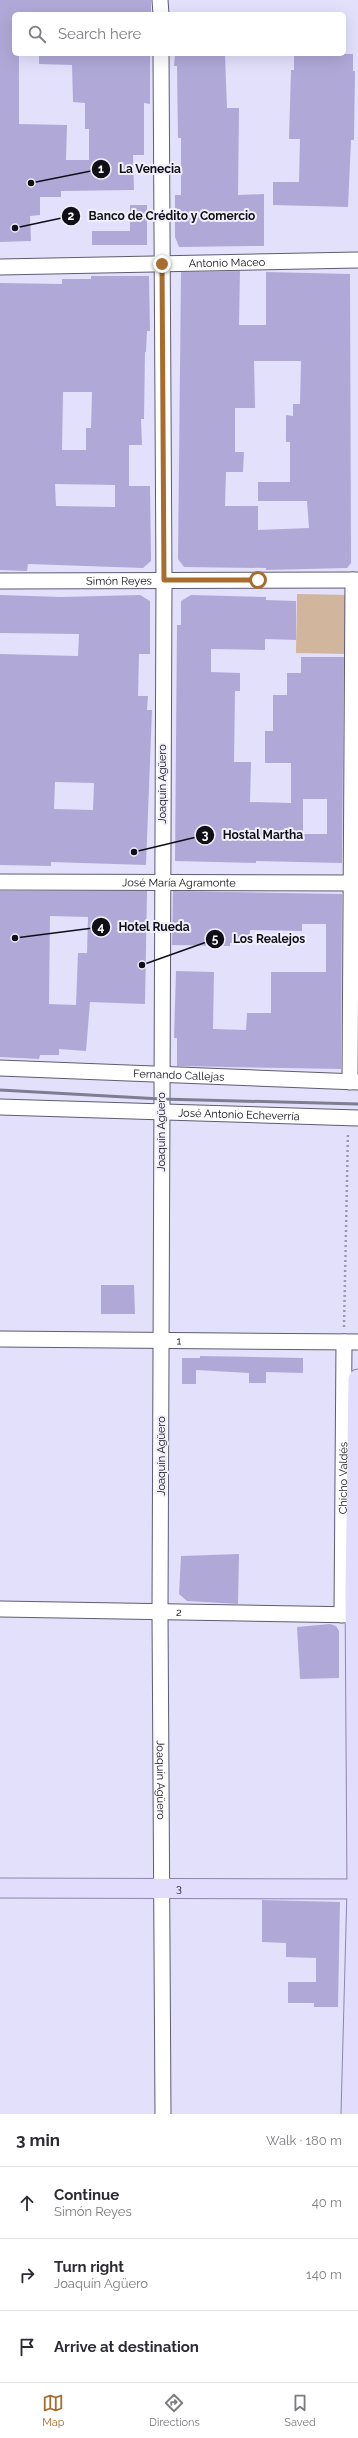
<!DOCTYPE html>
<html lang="en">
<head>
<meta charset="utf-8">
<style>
	:root { --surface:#fff; --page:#f2f2f3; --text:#2b2b33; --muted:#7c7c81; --line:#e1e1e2; --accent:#a86d2e }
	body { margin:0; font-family:Raleway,sans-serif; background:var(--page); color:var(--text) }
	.stop { position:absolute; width:12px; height:12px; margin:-9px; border:3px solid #a86d2e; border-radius:50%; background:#fff }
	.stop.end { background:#a86d2e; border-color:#fff; box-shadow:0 1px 4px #0008 }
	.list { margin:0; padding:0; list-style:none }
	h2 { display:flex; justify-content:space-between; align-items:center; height:52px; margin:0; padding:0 16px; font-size:17px }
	h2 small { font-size:13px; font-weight:400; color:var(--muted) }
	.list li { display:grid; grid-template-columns:26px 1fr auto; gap:12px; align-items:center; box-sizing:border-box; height:72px; padding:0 16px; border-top:1px solid var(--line) }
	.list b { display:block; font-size:15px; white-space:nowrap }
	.list p { margin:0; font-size:13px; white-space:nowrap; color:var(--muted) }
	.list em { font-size:13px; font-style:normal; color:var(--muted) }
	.icon { flex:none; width:22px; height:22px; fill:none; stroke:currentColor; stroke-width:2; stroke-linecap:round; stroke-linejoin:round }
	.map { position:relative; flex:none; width:358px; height:2114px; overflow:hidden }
	.search { position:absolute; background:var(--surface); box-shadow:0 4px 16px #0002; left:12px; right:12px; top:12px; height:44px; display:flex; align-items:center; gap:10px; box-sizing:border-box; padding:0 14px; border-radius:6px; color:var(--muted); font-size:15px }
	.sheet { height:268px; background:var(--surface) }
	nav { display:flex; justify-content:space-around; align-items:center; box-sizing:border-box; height:56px; border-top:1px solid var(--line); background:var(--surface); font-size:11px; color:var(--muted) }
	nav a { display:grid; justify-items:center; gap:2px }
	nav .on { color:var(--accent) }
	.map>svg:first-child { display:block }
</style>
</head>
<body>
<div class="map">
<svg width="358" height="2114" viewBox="0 0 358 2114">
	<rect width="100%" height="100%" fill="#e3e0fc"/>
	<polygon fill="#d1b59c" points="297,594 349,595 348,654 296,653"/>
	<g fill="#b0a9d8" fill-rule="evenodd">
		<polygon points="0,0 151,0 151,14 14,14 14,54 19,54 19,124 67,125 66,160 89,160 89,129 85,129 85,103 73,102 72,65 39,64 39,54 150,54 150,104 144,103 144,155 133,155 134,190 61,191 61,197 40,197 40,215 30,216 31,241 0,242"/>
		<polygon points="175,54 225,54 227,108 239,108 238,195 264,194 264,246 179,247 175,237 175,195 181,195 181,138 178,138 177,66 174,66"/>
		<polygon points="294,54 353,54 353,71 355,71 354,140 351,140 348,207 273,205 273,182 299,182 300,139 289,139 291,70 294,70"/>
		<polygon points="130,205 147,205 147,245 92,245 92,231 130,231"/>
		<path d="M240,271L239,325H266V272L350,274L351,563L347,568L266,570V568L184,567L178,559L181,272ZM254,361H301L300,404H293V416L286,415V442H290V482H258V501H307L309,528L258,530V506H225L226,472H243L244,452H235V408H255Z"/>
		<path d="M91,276H149L150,331H147L146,352H145L144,419H141L142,445H129V486H150L151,561L143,568L28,564L27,571L0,570V283L62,284V279H91ZM63,392H92L91,428H86V450H62ZM55,484L115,485V507L56,506Z"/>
		<path d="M0,595L61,597L140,595L150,601V654H139L138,696H148L147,710H152L146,865L51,862V866L0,865V654L78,656L79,634L0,633ZM55,782L94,783L93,810L54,809Z"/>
		<path d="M191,595L266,597V600L296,601V640L265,639V650L211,649V672L240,673V691H235L234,762H251L250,802L291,803V763H265V731H273V695H287V673H301V657H344L342,863L256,861V863L175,861L177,625H181V601ZM303,799H327V834H303Z"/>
		<path d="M0,891H147L145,1004L90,1002L86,1051L59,1049V1055H40L39,1059L0,1057ZM50,916L88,917L87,953H78L76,1005L49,1004Z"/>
		<polygon points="173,891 342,894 341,1069 177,1066 177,1038 174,1038 176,971 214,972 213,1029 246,1030 247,1013 271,1013 271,972 326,972 326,924 302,924 302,931 250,930 249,943 230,943 230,946 172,945"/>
		<polygon points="101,1285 134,1285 135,1314 101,1314"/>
		<polygon points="200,1356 303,1358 303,1373 266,1372 266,1383 249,1383 249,1373 196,1370 196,1384 182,1384 182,1358 200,1358"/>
		<polygon points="239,1554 238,1604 187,1601 179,1594 181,1556"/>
		<polygon points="330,1624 336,1626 339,1631 339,1678 300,1679 297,1627"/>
		<polygon points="262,1900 340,1902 338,2007 314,2007 314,2003 288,2003 288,1982 316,1982 316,1958 286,1957 286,1943 262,1942"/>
	</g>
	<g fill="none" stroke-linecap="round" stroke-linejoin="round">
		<defs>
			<g id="minor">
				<polyline points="160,0 161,14"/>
				<path id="s1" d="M161,54L164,580L160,1613L163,2114"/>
				<path id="s2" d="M0,267L358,260"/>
				<path id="s3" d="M0,581L358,580"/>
				<path id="s4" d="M0,882L358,883"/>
				<path id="s5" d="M0,1068L358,1082"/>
				<polyline points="350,1082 353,580"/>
				<path id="s6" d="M0,1107L358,1118"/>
				<path id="s7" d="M0,1339L358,1342"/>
				<path id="s8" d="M0,1609L358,1615"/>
				<path id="s9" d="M342,1615L344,1342"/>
			</g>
			<g id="major">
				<path id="s10" d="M0,1888L358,1889"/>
				<polyline points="351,2114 357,1889 355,1590 358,1379"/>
			</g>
		</defs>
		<use href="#minor" stroke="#5e5b73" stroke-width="17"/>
		<use href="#major" stroke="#8c86ac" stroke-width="21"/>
		<polyline stroke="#9b98ae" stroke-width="2.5" stroke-dasharray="2 3" stroke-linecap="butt" points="344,1327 348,1132"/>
		<use href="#minor" stroke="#fff" stroke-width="15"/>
		<use href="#major" stroke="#e2ddfd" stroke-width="19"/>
		<polyline stroke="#7f7d90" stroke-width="3" points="0,1090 161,1099 358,1104"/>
	</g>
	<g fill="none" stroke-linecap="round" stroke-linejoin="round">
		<polyline stroke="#a86d2e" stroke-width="5" points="162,264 164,580 258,580"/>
	</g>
	<g text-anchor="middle" stroke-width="4" stroke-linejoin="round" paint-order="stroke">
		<g font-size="11" fill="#100f18" stroke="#f1effb">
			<text dy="4" stroke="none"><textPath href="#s2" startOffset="227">Antonio Maceo</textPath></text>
			<text dy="4" stroke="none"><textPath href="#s3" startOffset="119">Simón Reyes</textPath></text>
			<text transform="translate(162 784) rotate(-90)" y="4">Joaquín Agüero</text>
			<text dy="4" stroke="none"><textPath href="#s4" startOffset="179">José María Agramonte</textPath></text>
			<text dy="4" stroke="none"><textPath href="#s5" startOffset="179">Fernando Callejas</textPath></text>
			<text dy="4" stroke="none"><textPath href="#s6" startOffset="239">José Antonio Echeverría</textPath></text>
			<text transform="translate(161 1132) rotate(-90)" y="4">Joaquín Agüero</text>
			<text dy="4" stroke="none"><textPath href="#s7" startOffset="179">1</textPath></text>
			<text transform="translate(161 1456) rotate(-90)" y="4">Joaquín Agüero</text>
			<text dy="4" stroke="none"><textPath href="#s9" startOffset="137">Chicho Valdés</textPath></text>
			<text dy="4" stroke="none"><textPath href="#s8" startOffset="179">2</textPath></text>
			<text dy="4" stroke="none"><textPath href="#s1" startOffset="1726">Joaquín Agüero</textPath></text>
			<text dy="4" stroke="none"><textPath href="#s10" startOffset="179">3</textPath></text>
		</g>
	</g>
	<path fill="none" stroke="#100f18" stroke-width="1.5" d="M31 183L101 169M15 228L71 216M134 852L205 835M15 938L101 927M142 965L215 939"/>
	<g fill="#100f18" stroke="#f1effb" stroke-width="1.5">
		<circle cx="31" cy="183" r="4"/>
		<circle cx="15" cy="228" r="4"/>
		<circle cx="134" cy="852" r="4"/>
		<circle cx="15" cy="938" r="4"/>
		<circle cx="142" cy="965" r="4"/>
		<circle cx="101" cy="169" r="10"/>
		<circle cx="71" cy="216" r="10"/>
		<circle cx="205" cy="835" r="10"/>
		<circle cx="101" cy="927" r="10"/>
		<circle cx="215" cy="939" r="10"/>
	</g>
	<g font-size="12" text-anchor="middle" font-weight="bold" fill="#fff">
		<text x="101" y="173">1</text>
		<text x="71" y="220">2</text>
		<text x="205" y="839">3</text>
		<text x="101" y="931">4</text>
		<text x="215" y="943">5</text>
	</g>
	<g font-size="12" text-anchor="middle" font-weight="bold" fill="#100f18" stroke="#f1effb" stroke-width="4" stroke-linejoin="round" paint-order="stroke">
		<text x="150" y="173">La Venecia</text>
		<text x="172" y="220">Banco de Crédito y Comercio</text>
		<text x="263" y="839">Hostal Martha</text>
		<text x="154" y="931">Hotel Rueda</text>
		<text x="269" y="943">Los Realejos</text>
	</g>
</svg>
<div class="stop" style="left:258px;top:580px"></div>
<div class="stop end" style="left:162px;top:264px"></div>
<div class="search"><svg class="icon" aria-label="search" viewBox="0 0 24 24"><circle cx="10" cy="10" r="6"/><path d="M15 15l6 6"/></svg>Search here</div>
</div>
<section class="sheet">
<h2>3 min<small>Walk · 180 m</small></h2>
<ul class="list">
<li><svg class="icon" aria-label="ahead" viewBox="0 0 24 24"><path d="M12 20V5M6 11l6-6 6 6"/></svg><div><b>Continue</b><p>Simón Reyes</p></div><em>40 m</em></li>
<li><svg class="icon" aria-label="right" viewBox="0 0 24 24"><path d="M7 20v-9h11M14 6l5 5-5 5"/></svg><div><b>Turn right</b><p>Joaquín Agüero</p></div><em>140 m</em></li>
<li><svg class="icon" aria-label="arrive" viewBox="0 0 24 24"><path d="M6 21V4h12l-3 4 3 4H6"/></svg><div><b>Arrive at destination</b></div></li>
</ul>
</section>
<nav>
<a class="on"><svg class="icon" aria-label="map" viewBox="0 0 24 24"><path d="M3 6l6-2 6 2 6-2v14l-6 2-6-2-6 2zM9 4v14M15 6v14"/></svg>Map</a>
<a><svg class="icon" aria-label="directions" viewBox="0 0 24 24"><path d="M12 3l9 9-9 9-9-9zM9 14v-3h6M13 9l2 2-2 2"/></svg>Directions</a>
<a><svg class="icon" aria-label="saved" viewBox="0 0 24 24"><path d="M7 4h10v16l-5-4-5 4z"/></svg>Saved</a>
</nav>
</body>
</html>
